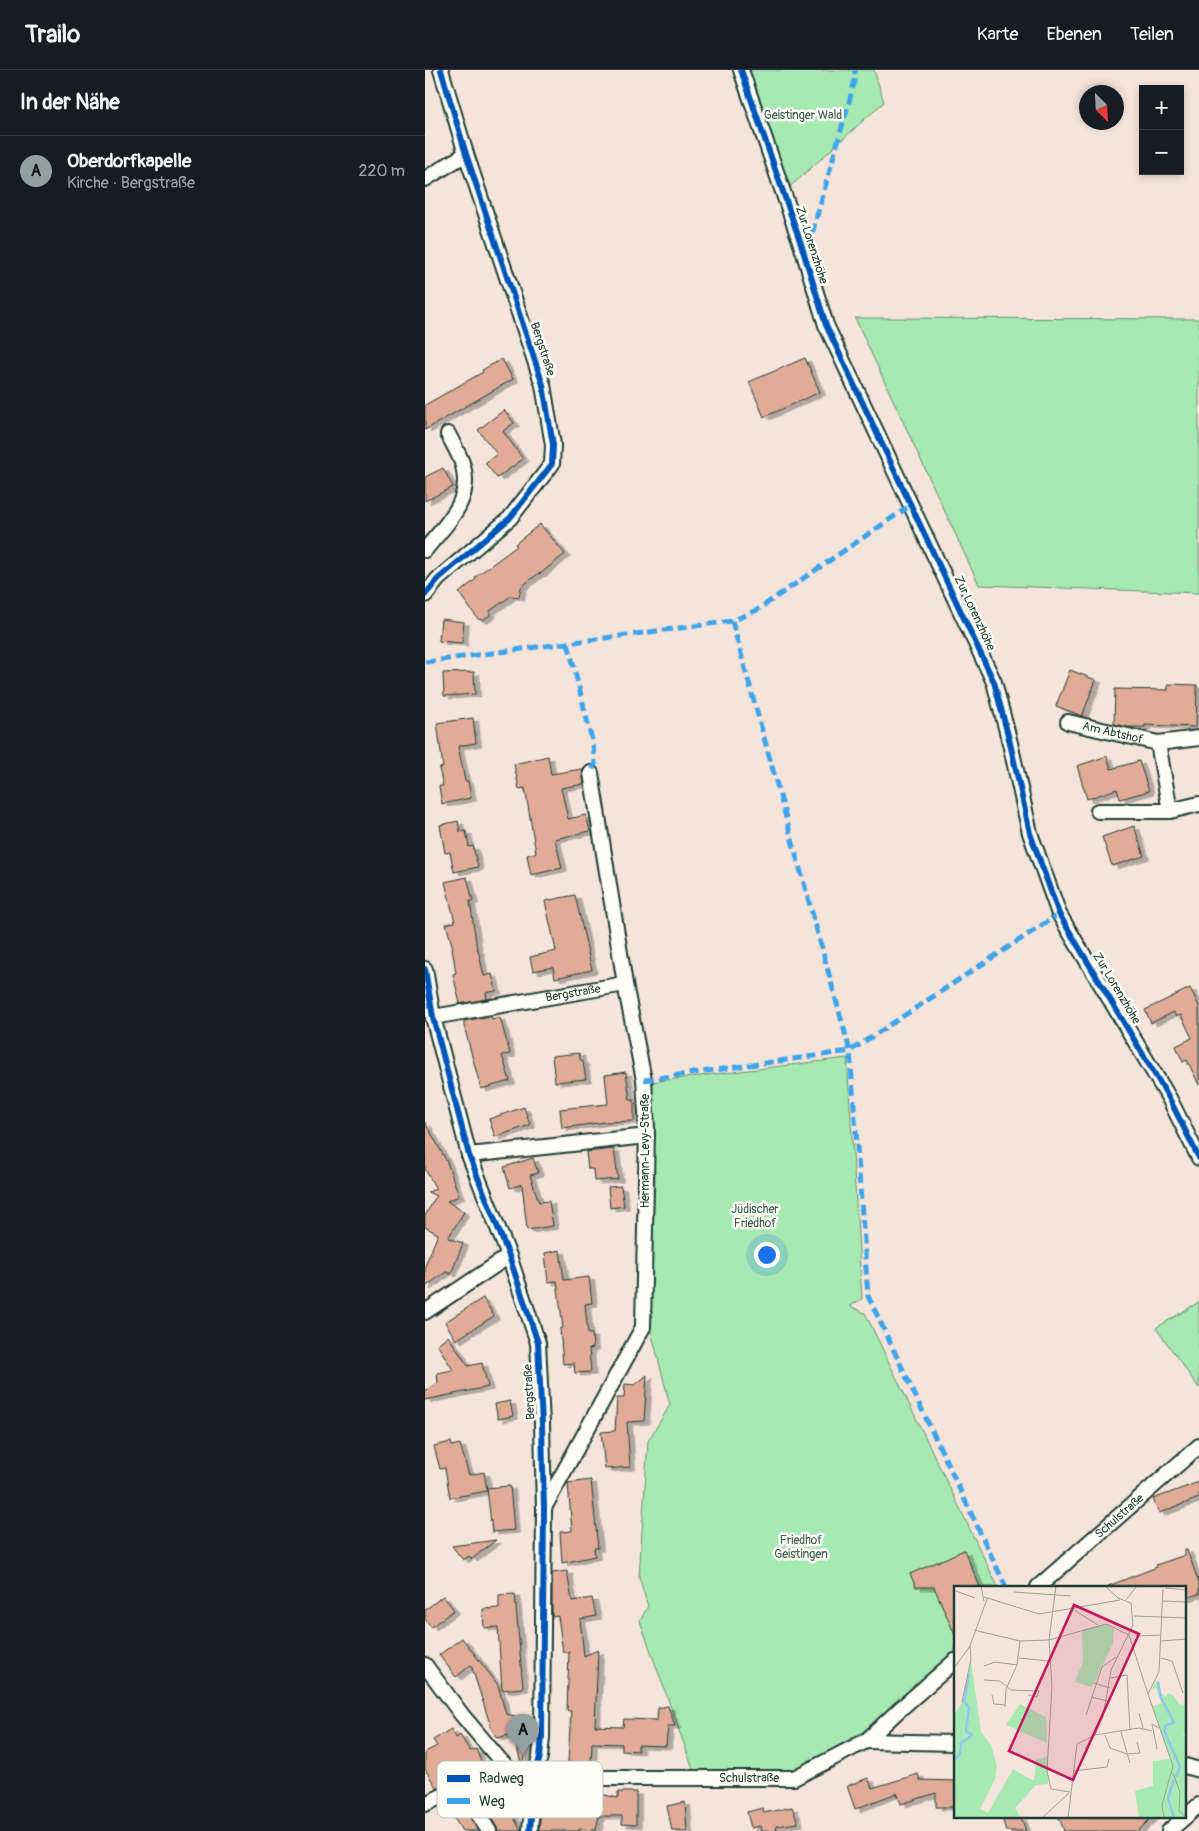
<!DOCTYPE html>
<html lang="de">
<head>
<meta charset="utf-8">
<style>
	:root { --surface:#171b24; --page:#20242c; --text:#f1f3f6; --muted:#9ea1a6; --line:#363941; --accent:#92a19f }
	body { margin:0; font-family:Pangolin,sans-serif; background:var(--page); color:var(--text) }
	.controls { position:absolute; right:15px; top:15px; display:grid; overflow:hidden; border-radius:0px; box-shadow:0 2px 8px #0003 }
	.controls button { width:45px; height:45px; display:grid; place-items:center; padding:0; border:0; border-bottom:1px solid var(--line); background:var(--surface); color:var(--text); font:25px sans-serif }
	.compass { position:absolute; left:654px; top:15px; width:45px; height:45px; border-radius:50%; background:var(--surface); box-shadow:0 2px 8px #0003; rotate:156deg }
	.you { position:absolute; left:341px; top:1184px; width:18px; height:18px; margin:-12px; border:4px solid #fff; border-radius:50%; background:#1a73e8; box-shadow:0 0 0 8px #1a73e833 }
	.badge { display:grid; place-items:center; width:32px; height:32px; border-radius:50%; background:var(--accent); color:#111; font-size:16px; font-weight:700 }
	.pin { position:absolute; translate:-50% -41px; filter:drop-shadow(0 1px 2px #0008) }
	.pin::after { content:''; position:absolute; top:26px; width:18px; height:15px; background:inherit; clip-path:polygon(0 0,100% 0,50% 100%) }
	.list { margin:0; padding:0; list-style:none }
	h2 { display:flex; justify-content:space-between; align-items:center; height:65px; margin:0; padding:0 20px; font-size:21px }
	h2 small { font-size:16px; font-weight:400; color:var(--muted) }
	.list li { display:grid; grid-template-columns:32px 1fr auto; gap:15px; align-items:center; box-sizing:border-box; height:70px; padding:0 20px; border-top:1px solid var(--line) }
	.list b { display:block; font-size:19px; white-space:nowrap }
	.list p { margin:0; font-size:16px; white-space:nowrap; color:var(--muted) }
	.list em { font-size:16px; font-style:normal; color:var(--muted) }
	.map { position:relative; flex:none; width:774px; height:1761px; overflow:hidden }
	header { display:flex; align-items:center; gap:30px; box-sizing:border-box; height:70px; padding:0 25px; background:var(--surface); border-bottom:1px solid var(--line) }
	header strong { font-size:24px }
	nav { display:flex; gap:28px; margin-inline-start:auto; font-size:18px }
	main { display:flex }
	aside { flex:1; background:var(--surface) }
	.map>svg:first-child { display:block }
</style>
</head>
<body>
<header>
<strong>Trailo</strong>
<nav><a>Karte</a><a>Ebenen</a><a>Teilen</a></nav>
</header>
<main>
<aside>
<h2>In der Nähe<small></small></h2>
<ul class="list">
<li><span class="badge">A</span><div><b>Oberdorfkapelle</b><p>Kirche · Bergstraße</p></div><em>220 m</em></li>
</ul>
</aside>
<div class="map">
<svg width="774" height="1761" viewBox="0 0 774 1761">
	<defs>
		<filter id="shadow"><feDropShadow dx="5.5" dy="3" stdDeviation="0" flood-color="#0004"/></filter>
	</defs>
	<rect width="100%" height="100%" fill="#f5e4da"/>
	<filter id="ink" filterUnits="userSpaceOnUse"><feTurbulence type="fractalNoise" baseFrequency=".02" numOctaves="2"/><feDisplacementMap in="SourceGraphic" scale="10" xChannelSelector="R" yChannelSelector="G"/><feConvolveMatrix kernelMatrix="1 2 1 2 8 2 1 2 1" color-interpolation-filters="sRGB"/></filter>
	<g filter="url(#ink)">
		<g fill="#a7e9b2" stroke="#639373">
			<polygon points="316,0 449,0 459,32 357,124"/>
			<polygon points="430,248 774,249 774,523 554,515"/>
			<polygon points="422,988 437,1229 425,1236 440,1243 573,1517 530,1517 530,1584 439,1661 365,1703 269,1702 215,1551 223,1536 214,1507 223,1371 245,1335 224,1253 230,1110 226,1012"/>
			<polygon points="774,1232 774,1318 731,1258"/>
		</g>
		<g fill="#e1ab97" stroke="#1f3d34" filter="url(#shadow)">
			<polygon points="380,288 395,322 339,347 324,312"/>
			<polygon points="77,289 88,309 0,360 0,335 58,302 57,300"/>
			<polygon points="79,340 89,353 78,361 98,389 72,408 60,393 72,384 53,360"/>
			<polygon points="18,398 28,417 0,431 0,407"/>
			<polygon points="115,454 140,484 115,504 114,503 96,517 94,527 86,526 65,541 65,545 58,550 53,549 34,523 51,509 50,507 92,476 90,474"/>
			<polygon points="16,549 39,552 37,573 14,571"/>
			<polygon points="645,600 671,610 657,646 631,636"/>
			<polygon points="49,602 50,624 19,626 18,603"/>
			<polygon points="743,614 772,615 771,657 720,655 720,657 702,657 689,654 690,619 743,620"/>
			<polygon points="48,648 51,673 33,676 40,711 43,711 46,728 17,734 14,716 18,716 14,698 18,697 12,653"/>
			<polygon points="123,686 126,704 157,699 159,714 136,718 143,749 161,745 165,761 130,769 137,798 106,805 102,785 111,783 100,718 94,719 89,694"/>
			<polygon points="682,686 686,699 714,691 724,721 695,729 692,719 662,729 652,696"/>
			<polygon points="33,751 35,762 41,761 44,777 48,776 53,797 29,802 25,782 20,783 15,755"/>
			<polygon points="709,756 719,786 687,796 677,767"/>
			<polygon points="42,807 48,831 45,831 52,879 53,879 59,906 67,904 71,921 61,923 62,929 35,934 28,904 31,903 27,878 28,878 21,854 30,852 20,812"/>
			<polygon points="150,825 167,900 130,908 128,897 108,901 105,887 131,881 120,831"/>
			<polygon points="765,918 774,936 774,1015 762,990 758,992 751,976 767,968 756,945 751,947 749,942 726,953 720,940"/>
			<polygon points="66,946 67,949 75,947 85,984 77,985 85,1011 56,1019 39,956 39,951"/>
			<polygon points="154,983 155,989 158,992 161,1009 130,1012 127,986"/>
			<polygon points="201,1002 205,1030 209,1030 209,1051 181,1052 137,1058 135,1039 183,1034 180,1005"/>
			<polygon points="99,1037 105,1055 70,1067 64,1049"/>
			<polygon points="0,1052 22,1092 34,1126 22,1131 39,1142 23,1168 38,1173 26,1204 21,1202 0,1217 0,1196 13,1164 0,1157 0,1146 11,1126 3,1122 11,1119 0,1099"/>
			<polygon points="189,1079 193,1109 169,1111 168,1099 163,1099 161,1082"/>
			<polygon points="108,1088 113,1103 105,1105 114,1132 124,1131 128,1156 102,1160 97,1114 85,1118 79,1097"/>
			<polygon points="196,1116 199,1136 185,1138 183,1117"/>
			<polygon points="135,1180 139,1210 164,1207 167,1233 160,1234 163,1264 167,1264 168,1278 164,1279 166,1302 150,1303 149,1293 138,1294 135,1258 138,1258 132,1211 123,1212 120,1183"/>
			<polygon points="58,1228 69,1246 31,1270 20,1252"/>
			<polygon points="23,1266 43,1296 57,1293 63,1317 0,1330 0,1321 13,1313 12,1303 28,1300 12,1274"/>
			<polygon points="222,1305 219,1351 202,1352 205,1397 180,1399 176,1362 190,1361 192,1328 199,1328 200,1314 210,1315"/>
			<polygon points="85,1331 88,1346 73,1349 70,1334"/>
			<polygon points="26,1372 27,1376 35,1374 44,1405 59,1402 62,1421 25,1428 20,1398 15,1399 9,1376"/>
			<polygon points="166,1410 173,1478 169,1478 170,1486 137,1493 135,1462 147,1461 143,1413"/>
			<polygon points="774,1412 774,1428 734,1443 728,1429"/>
			<polygon points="85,1416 89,1460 67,1462 62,1418"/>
			<polygon points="71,1470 47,1489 44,1486 38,1490 27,1476"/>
			<polygon points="539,1480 555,1517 530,1517 530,1565 509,1517 491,1517 485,1504"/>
			<polygon points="760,1480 762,1480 774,1513 774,1524 760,1528 760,1517 684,1517 683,1516 732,1497 731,1495 760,1485"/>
			<polygon points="142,1501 147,1531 167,1528 171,1546 155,1549 159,1586 173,1580 170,1656 198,1657 199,1649 232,1650 233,1638 243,1636 250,1656 243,1656 241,1676 213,1675 213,1681 197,1680 197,1674 167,1673 166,1694 143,1692 146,1641 142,1641 144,1582 138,1582 133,1546 127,1547 127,1503"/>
			<polygon points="90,1524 98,1618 77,1620 73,1557 59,1558 58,1539 74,1538 74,1525"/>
			<polygon points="18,1526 29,1540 6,1557 0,1549 0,1540"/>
			<polygon points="37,1568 73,1615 81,1644 107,1650 97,1696 88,1664 72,1668 67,1660 46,1595 31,1607 14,1585"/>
			<polygon points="26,1659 31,1668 35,1665 45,1681 51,1679 66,1716 71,1713 96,1761 73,1761 71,1756 45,1716 41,1713 29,1710 25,1713 23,1717 19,1716 12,1719 0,1699 0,1682 12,1676 8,1670"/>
			<polygon points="493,1704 495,1710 530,1711 530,1737 511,1737 511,1723 476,1734 472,1723 430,1739 422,1716 443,1708 447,1718"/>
			<polygon points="167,1722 193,1728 193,1722 211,1722 211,1755 197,1754 197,1746 174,1746 171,1760 154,1759 154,1761 114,1761 117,1723 167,1725"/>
			<polygon points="27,1727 32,1729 54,1761 37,1761 21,1734"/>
			<polygon points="260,1732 262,1761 247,1761 242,1736"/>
			<polygon points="367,1737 373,1753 351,1756 352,1761 336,1761 335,1756 326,1758 322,1742 338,1738 339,1743"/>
			<polygon points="577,1747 596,1747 601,1761 581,1761"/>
			<polygon points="634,1747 727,1747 713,1761 639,1761"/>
		</g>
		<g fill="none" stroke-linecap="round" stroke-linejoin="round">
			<defs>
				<g id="street">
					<polyline points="316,0 376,174 401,255 569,612 585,673 605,763 634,844 744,1028 774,1088"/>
					<polyline points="0,109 41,84"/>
					<path d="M0,480C20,455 48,431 38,396C35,385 28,374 23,364"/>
					<polyline points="0,525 13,509 85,448 127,394 128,375 118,315 41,84 16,0"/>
					<path id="s1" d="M643,652L733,673"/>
					<polyline points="774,668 733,673 745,741 774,734"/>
					<polyline points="673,741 745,741"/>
					<polyline points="0,899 8,947 44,1085 84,1186 113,1273 117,1354 119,1439 117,1667 115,1687 109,1708 105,1761"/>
					<path id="s2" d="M8,947L200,914"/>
					<polyline points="44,1085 222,1066"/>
					<polyline points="0,1242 84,1186"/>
					<polyline points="119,1438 218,1257 222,1059 219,1010 200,914 166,703"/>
					<path id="s3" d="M613,1517L774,1376"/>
					<path id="s4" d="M0,1595L37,1645L75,1690L87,1702L109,1708H369L441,1671L474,1640L530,1591"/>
					<polyline points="441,1671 530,1673"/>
					<polyline points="760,1696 774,1700"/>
					<polyline points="31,1719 38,1721 64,1761"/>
					<polyline points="0,1734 19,1725"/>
					<polyline points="760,1747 774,1735"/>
					<polyline points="744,1761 760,1747"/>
				</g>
			</defs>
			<use href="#street" stroke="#1f3d34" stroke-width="18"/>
			<use href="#street" stroke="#fdfcf7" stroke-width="14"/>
			<g stroke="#3da4eb" stroke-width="5" stroke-dasharray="10 5" stroke-linecap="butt">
				<polyline points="376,174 388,160 429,14 430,0"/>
				<polyline points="307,551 425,981 443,1226 581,1517"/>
				<polyline points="143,573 168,674 170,694 166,703"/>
				<polyline points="0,592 307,551 332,540 486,435"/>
				<polyline points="219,1010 425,981 634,844"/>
				<polyline points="19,1725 31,1719"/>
			</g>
			<defs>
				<g id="cycleway">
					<polyline points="316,0 376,174 401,255 569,612 585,673 605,763 634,844 744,1028 774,1088"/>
					<polyline points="0,525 13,509 85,448 127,394 128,375 118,315 41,84 16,0"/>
					<polyline points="0,899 8,947 44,1085 84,1186 113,1273 117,1354 119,1439 117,1667 115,1687 109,1708 105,1761"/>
				</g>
			</defs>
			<use href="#cycleway" stroke="#fdfcf7" stroke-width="9"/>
			<use href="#cycleway" stroke="#0057b8" stroke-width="6"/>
		</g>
	</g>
	<g text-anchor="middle" stroke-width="5" stroke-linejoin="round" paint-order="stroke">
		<g font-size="12" fill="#3a5f4d" stroke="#fdfcf7">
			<text x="378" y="49">Geistinger Wald</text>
			<text x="330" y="1143">Jüdischer<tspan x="330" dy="14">Friedhof</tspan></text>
			<text x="376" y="1474">Friedhof<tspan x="376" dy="14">Geistingen</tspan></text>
		</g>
		<g font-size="12" fill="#1f3d34" stroke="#fdfcf7">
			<text transform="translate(387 175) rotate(72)" y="4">Zur Lorenzhöhe</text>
			<text transform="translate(118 279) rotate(72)" y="4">Bergstraße</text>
			<text transform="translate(550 543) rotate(65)" y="4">Zur Lorenzhöhe</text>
			<text dy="4" stroke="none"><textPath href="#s1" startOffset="46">Am Abtshof</textPath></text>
			<text transform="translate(692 918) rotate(59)" y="4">Zur Lorenzhöhe</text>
			<text dy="4" stroke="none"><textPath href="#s2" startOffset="142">Bergstraße</textPath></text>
			<text transform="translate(220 1081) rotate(-90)" y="4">Hermann-Levy-Straße</text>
			<text transform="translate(104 1322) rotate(-93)" y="4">Bergstraße</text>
			<text dy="4" stroke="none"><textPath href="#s3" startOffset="108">Schulstraße</textPath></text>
			<text dy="4" stroke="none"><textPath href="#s4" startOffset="376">Schulstraße</textPath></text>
		</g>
	</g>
	<g transform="translate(529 1516)">
		<rect width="232" height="232" fill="#f5e4da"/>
		<path d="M152,39L160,43L159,57L138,101L121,96L129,75L128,44ZM17,74L27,146L37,159L43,180L41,193L26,223L34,227L59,183L80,195L82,174L94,170V198L82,199L61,222L67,232H0V129L10,113ZM203,94L207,107L212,111L214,107L220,110L225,118L232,119V151L228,144L233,158L232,232H185L181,205L199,200V175L216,173L198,121L208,117L202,102L198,103ZM66,118L92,131L93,157L52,139Z" fill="#a7e9b2"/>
		<path fill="none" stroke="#8fc8ee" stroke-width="2.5" d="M204,96L207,112L220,137L212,139L210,144L226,181L222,191M0,174L6,168L7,157L18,149L12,145L15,121L10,116L15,88M220,194L214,212L220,232"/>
		<path fill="none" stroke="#9fa198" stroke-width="1" d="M27,0L30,15M102,0L95,54L98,100L93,185L97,203L116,206M211,2L233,4M209,3L205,86L194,108L219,180L208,219L210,232M2,5L21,12M60,6L117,10M30,11L85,28L166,14M172,14L183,0M209,15L233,16M117,22L144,39M180,30L233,32M20,44L66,55L95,54L152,38L175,49L194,108M182,50L207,49M207,55L233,53M65,72L95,75M207,72L218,75L229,107M30,80L41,76L63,79M0,82L16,60L33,13M157,92L173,89L176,144M30,94L46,95L57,104L85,105L83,111L74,109M140,97L156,102M38,109L40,118L51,119M137,111L154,115M8,116L17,73L16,60M51,121L52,103L63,79L66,55M185,127L189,142M132,129L148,81L162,71M167,146L176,177M141,149L185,142L198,145M151,149L156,162L173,168L186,167L183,156M131,163L140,150M203,163L198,138L205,142M119,185L153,181L155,173M219,187L226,206L225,225L233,232M88,232L115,207M114,232L123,158L141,149L149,131L157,84L179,39L177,17L164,12L151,0"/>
		<path fill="#c2185b" fill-opacity="0.15" stroke="#c2185b" stroke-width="2.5" d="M120,19L185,48L119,194L55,165Z"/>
		<rect width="232" height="232" fill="none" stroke="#1f3d34" stroke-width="2.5"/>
	</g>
	<rect x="12" y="1691" width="166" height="57" rx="8" fill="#fdfcf7" stroke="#bac3bc" stroke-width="1"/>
	<rect x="22" y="1705" width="23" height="7" fill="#0057b8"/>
	<rect x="22" y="1728" width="23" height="6" fill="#3da4eb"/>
	<g font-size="14" fill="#1f3d34">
		<text x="54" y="1713">Radweg</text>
		<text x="54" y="1736">Weg</text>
	</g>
</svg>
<div class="controls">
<button>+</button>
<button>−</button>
</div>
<svg class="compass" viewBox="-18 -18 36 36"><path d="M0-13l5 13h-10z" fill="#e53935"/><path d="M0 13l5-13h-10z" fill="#9ea1a6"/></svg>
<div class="you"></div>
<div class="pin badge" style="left:98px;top:1685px">A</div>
</div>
</main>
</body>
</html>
